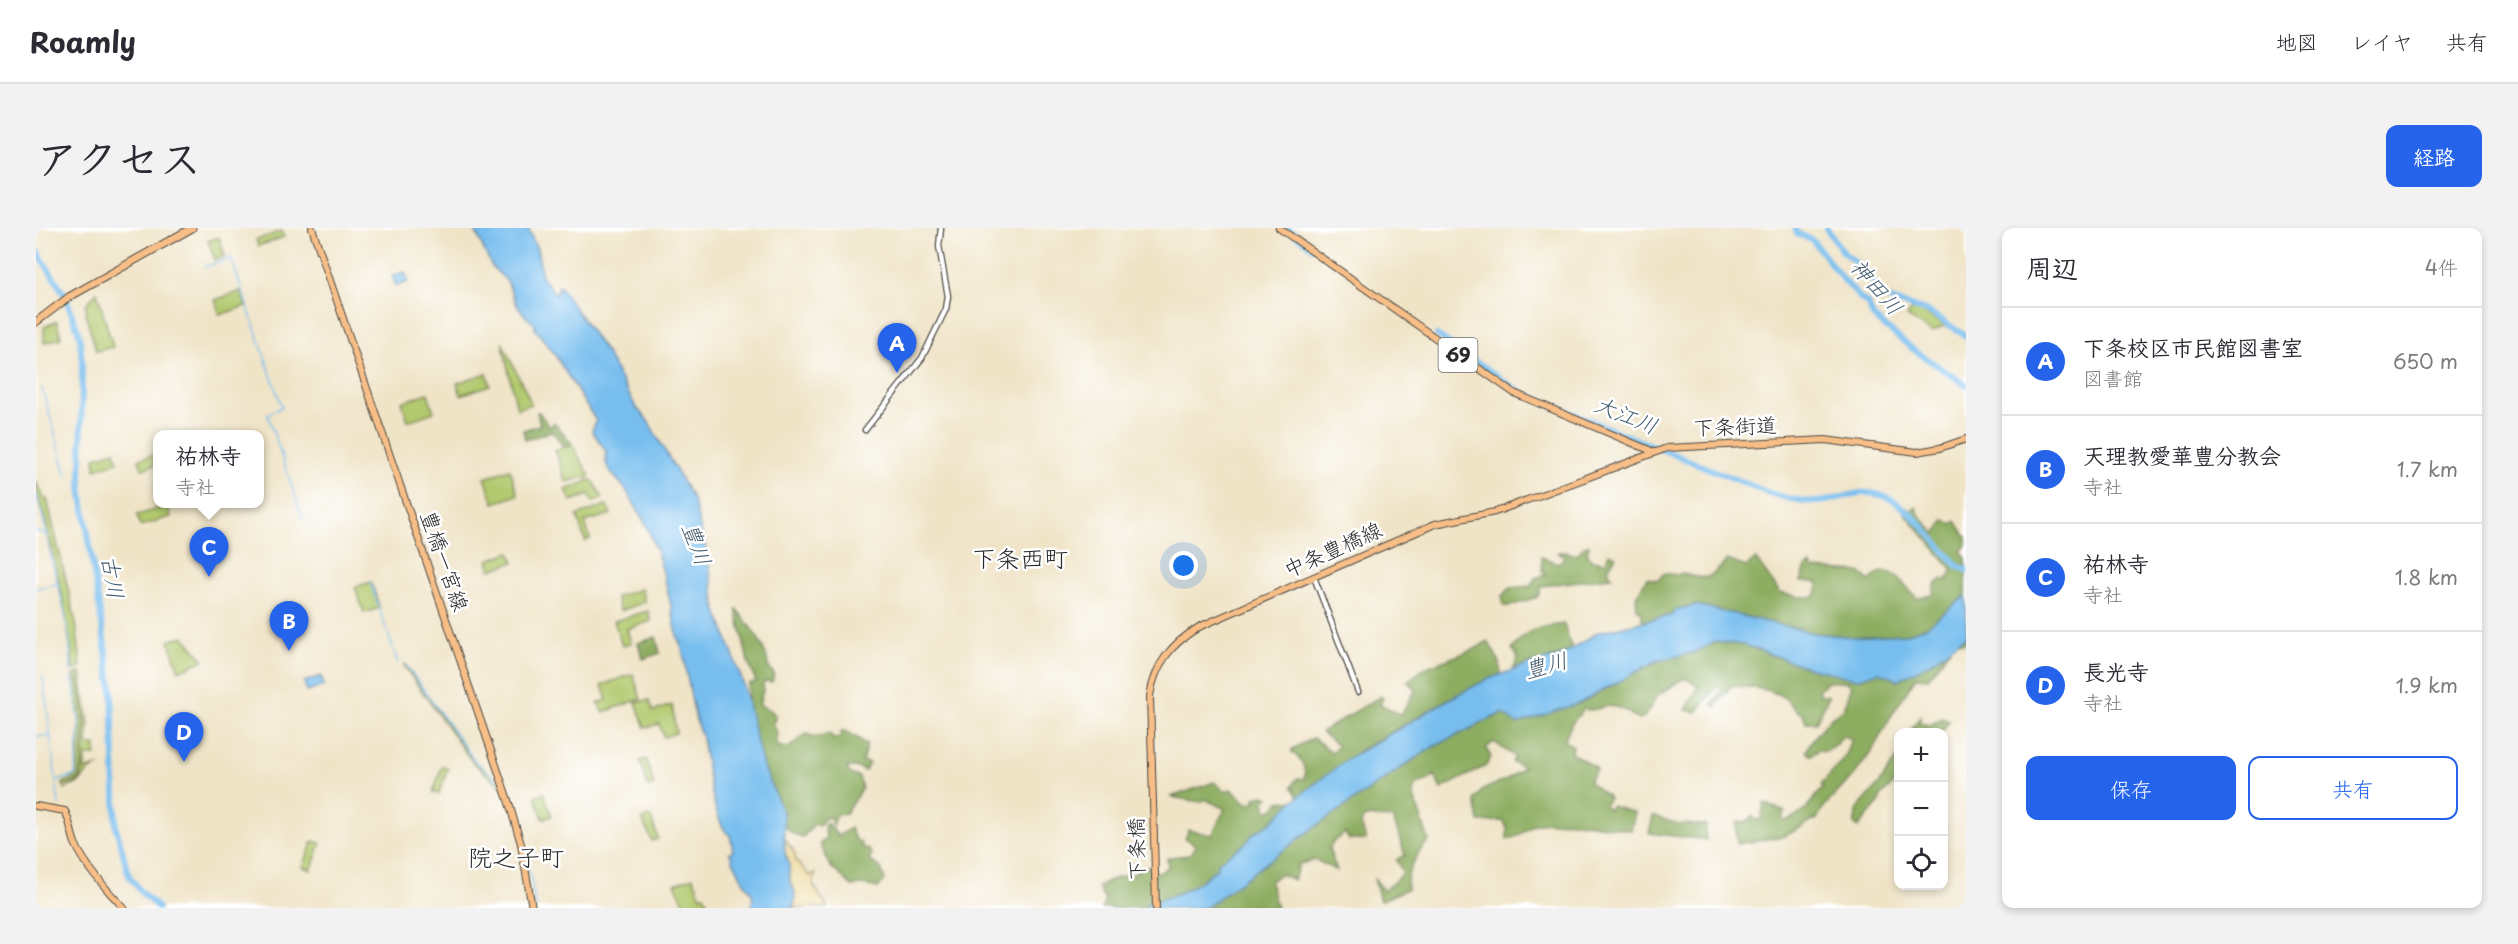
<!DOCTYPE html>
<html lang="ja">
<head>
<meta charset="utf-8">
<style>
	:root { --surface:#fff; --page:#f2f2f3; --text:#2b2b33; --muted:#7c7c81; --line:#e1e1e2; --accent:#2563eb }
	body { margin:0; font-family:"Playpen Sans","Klee One",sans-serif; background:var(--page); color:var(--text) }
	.controls { position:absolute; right:18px; bottom:18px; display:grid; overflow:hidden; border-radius:12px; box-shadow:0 3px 9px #0003 }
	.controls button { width:54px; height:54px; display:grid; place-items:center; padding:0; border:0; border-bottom:2px solid var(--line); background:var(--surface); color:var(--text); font:30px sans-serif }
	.you { position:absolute; left:1148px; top:338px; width:21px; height:21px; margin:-15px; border:4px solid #fff; border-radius:50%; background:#1a73e8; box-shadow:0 0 0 9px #1a73e833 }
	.badge { display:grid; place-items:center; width:39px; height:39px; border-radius:50%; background:var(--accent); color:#fff; font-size:20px; font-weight:700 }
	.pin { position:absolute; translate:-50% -50px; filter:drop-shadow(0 2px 3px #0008) }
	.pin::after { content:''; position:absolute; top:32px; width:21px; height:18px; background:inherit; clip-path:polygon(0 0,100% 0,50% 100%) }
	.popup { position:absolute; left:117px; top:202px; width:111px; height:78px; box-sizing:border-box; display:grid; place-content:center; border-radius:12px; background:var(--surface); filter:drop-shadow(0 2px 4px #0005); font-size:20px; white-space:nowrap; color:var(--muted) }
	.popup b { font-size:22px; color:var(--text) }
	.popup::after { content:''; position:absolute; left:50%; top:100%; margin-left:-12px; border:12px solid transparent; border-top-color:var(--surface) }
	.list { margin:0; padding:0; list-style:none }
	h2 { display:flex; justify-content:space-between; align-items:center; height:78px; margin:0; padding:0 24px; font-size:26px }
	h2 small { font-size:20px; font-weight:400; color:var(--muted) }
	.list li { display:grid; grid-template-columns:39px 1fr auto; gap:18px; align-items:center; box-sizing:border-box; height:108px; padding:0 24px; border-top:2px solid var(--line) }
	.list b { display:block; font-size:22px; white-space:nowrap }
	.list p { margin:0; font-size:20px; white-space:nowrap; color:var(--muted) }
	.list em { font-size:20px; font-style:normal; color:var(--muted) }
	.actions { display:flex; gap:12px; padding:18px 24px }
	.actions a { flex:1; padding:14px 0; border:2px solid var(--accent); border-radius:12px; text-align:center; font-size:21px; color:var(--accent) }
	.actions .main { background:var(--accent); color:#fff }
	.icon { flex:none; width:33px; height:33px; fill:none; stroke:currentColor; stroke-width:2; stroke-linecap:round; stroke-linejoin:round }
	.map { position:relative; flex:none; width:1930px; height:680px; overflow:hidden; border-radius:12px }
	header { display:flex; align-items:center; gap:36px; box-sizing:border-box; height:84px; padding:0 30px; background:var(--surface); border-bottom:2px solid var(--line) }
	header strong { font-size:28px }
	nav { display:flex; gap:33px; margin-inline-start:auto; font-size:21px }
	.intro { display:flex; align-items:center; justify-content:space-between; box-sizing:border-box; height:144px; padding:0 36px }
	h1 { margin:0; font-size:42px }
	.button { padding:15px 27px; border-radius:12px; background:var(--accent); color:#fff; font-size:21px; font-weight:700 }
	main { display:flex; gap:36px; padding:0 36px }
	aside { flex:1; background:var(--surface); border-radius:12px; box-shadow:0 3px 9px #0003 }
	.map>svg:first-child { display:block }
</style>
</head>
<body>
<header>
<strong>Roamly</strong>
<nav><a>地図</a><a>レイヤ</a><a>共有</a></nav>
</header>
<div class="intro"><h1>アクセス</h1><a class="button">経路</a></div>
<main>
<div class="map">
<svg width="1930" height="680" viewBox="0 0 1930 680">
	<rect width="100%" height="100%" fill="#fff"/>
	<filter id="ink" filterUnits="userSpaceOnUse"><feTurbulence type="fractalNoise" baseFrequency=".0167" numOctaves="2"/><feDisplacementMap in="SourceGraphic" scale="12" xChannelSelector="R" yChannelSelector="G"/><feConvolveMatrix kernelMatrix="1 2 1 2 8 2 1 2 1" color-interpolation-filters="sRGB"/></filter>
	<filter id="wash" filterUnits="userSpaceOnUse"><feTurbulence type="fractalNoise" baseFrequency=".008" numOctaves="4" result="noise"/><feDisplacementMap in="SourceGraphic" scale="24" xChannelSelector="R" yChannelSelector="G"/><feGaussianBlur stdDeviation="1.35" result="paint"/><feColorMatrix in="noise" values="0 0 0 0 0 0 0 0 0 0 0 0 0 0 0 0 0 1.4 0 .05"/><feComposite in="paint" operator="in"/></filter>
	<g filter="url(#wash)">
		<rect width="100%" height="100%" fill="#f0e4c7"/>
		<g fill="#b2c96e" stroke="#6e7a4c" stroke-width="1.5">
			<polygon points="246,3 248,9 222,18 220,12"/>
			<polygon points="183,9 189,28 179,32 172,13"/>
			<polygon points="205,63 210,78 184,87 179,72"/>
			<polygon points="61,64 77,119 60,123 50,88 50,76"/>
			<polygon points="1877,80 1882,81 1912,99 1907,98 1896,104 1871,89"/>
			<polygon points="21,93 25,110 8,115 8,99"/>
			<polygon points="466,114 492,168 495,176 481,181"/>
			<polygon points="451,145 454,157 425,167 421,155"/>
			<polygon points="392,165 398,184 372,193 366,174"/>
			<polygon points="536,216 554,248 551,251 549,249 530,254 519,222 528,219 526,217 532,219"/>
			<polygon points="79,223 82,234 59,241 59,229"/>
			<polygon points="117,227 120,237 106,241 103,231"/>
			<polygon points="474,241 482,267 458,275 449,250"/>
			<polygon points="0,252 7,271 11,271 40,395 45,438 36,443 36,429 26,367 9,290 0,264"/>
			<polygon points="554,252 557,253 567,270 557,274 553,267 535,273 530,262"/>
			<polygon points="131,276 140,276 132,278 135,289 104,298 101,287 131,278"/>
			<polygon points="570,277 575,286 549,294 554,311 549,313 541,288"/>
			<polygon points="474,324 478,334 455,342 452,332"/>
			<polygon points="335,354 344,380 328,385 319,359"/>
			<polygon points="605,361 609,374 584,383 580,369"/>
			<polygon points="612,383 615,393 591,401 595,415 586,418 578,393"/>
			<polygon points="147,408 168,432 143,443 133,413"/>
			<polygon points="369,436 438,533 464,554 466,559 437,535 368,438"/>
			<polygon points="45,444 53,495 51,517 60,517 60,527 50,528 49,542 65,537 54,542 43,555 28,561 44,552 46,548 50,495 42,445"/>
			<polygon points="41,445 49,495 45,548 43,551 27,558 27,555 41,548 45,498 38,447"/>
			<polygon points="597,446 605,471 567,484 562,475 571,472 566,457"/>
			<polygon points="613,472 617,483 636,477 640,505 628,509 623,496 609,500 600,474"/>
			<polygon points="610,531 618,557 612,559 604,533"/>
			<polygon points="406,538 412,541 403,566 397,564"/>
			<polygon points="508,565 516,588 507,591 499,568"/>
			<polygon points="615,589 622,611 616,613 606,591"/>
			<polygon points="277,613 285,615 275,642 267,639"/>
			<polygon points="657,649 665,668 668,667 674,680 651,680 639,656"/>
		</g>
		<g fill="#8dad61" stroke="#5c6c46" stroke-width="1.5">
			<polygon points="501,184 503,184 513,199 518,195 536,216 532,219 526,216 516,203 489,212 487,202 504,197"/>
			<path d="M1880,279L1883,287L1900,306L1909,292L1916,296L1920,293L1930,309V318L1925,323L1930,330V368L1890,399L1870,406L1817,409L1778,405L1660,377L1636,387L1606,394V384L1601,381L1600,368L1611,350L1622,352L1628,345L1642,347L1645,345C1670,353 1674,352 1691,332L1710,339L1720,331L1744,365L1763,369H1779L1783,354H1765L1770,339L1774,336L1777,341L1824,344L1834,353C1853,329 1866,356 1881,370L1897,367L1899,357L1907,351L1910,353L1917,342L1869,285L1872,280L1876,283Z"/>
			<path d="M1550,317H1553L1551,325L1556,332L1570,334L1573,325L1580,328L1573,339V345L1576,349L1505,358L1502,369C1490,372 1479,379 1468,378L1466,368L1474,360L1495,358L1499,350L1510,347L1506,343L1505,329L1523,335L1529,328L1521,324H1531L1540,327Z"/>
			<path d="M700,380C711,395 732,419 732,438L738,446L736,454L729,453L727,456C729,465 723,469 724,477L736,483L740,489L737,495L741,505V518L752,520L770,506L780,509L794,505L797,511L805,509V503H810L831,516L826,533L833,535L829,543L819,539H811L814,546L823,549L826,560L809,586L800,587L797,598L794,590L790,589L783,598L778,596L767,609L756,605L747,597C747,579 738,564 731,547C720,520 708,485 713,456L720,454L712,434Z"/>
			<path d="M1528,396L1536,421C1518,432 1497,435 1477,442L1482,430L1476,421C1492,400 1504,399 1528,396Z"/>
			<path d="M1930,408V415L1919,414L1892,450L1880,449L1855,488L1836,523L1819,546L1787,580L1781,591L1749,608L1701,616L1700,595L1712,593L1716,588L1720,592L1725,591L1728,575L1750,584L1745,591L1750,593L1766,585L1787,560L1785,556C1796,543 1815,528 1815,510L1806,508L1801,516L1790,523L1783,522L1775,527L1770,523L1774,515L1795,489L1808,481L1816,457L1809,453L1790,454L1783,461V466L1793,468L1780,494H1770L1767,486C1758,483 1758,479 1752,473C1740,461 1711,458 1695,458L1680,479L1676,476L1686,461L1681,459L1661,484L1650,482L1663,458L1649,450L1622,467L1609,488L1603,492C1592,484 1582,476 1567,479C1561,481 1555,483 1548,481L1536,495L1528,513L1537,518L1536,525L1561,541L1552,553L1573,570L1568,578L1573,582L1575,578L1599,585L1595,602C1563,598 1536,590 1503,595C1490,597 1486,610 1471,611V600L1467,593L1443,594L1439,572L1446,562L1471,551L1488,539L1476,534L1479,529L1458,514L1450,520L1455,529L1450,538L1405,561L1398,547L1393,552L1381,556L1377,566L1393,613C1381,624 1369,645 1371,661L1344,673L1338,650L1348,663L1367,645L1360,632L1369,627L1357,590L1328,589L1325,596L1330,612H1313L1309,605L1298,613L1293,621L1301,643L1280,632L1263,636L1258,652L1244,646L1234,654L1241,680H1224L1222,676L1211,680H1169L1276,601L1397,519L1467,485L1544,475L1620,433L1656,425L1680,414L1708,417L1774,440L1821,451L1842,444L1862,452L1892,436Z"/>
			<polygon points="620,409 624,425 607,431 602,415"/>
			<path d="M1452,413L1463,433L1465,446L1415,470L1326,521L1266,567L1262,568L1256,559L1260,551H1268C1271,538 1265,532 1256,524V521L1277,510L1296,524L1302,518L1285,504L1345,468L1347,471L1344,476L1365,487L1380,461L1371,453L1391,439L1439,421Z"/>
			<polygon points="1884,488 1884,495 1894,497 1906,490 1913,493 1906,504 1874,504"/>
			<polygon points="1862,528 1862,551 1845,568 1844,574 1822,600 1818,596 1822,580 1844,555"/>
			<path d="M1178,554L1189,563L1195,561L1212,576L1220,573L1219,570L1227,567L1233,569L1229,572L1231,583L1240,579L1242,574L1258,572L1234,595L1218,605L1210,615L1181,635V640C1156,661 1142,667 1111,675V680H1066L1069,672L1062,659L1081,649L1098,646L1101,642L1113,638L1114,644H1125L1132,638L1131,630C1143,626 1155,632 1160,617L1149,610L1153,602L1176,607L1189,581L1169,571L1165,574L1135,569Z"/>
			<polygon points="1617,588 1642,596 1670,597 1670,612 1613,605"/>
			<polygon points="791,595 802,608 814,600 819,611 825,615 826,620 833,622 836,627 833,632 845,640 849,652 842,660 828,657 816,658 795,639 784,616 790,610 788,598"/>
		</g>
		<polygon fill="#eeda9e" stroke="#8c8264" stroke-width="1.5" points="748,610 759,625 759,632 774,648 779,645 778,658 792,680 758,680 759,664 754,655 753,636 749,625"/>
		<g fill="#77beef" stroke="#51748d" stroke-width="1.5">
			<path d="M438,0H492L501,21L506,49L520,67L523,57L570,125L600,179L612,193L657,272L672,329L680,380L707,455L726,535L747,585L749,625L753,636L754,655L759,664L758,680L716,679C719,661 712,663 705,649C702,642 701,638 696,632V628L693,625L697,622L694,607C678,600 669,528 666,509C665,505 662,500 661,496C655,473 651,448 647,424C645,417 641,410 640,402C632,363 624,320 603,284C598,276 593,265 586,257C576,245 567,240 570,223L556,203L560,193L516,122L499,101V96L490,89L481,77L471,53L456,39Z"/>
			<polygon points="369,44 372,54 360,58 356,48"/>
			<path d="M1930,368V408L1892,436L1862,452L1842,444L1821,451L1800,446L1774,440L1708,417L1680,414L1656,425L1620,433L1544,475L1481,496L1466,485L1397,519L1369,537L1276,601L1169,680H1111L1110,676C1141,667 1156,662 1181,640V635L1210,615L1218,605L1234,595L1258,572L1310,532L1415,470L1452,451L1503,433L1522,430L1562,404L1636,387L1638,382L1660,377L1778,405L1817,409L1870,406L1890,399Z"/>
			<polygon points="285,448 288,458 271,464 268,454"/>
		</g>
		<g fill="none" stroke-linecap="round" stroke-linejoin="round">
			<g stroke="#77beef" stroke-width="1.5">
				<polyline points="168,39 195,30 216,92"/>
				<polyline points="217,94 246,179 231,186"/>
				<polyline points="6,160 31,248"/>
				<polyline points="232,188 267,291"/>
				<path d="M0,266C8,287 10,307 15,329C24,366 36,404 35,443"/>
				<polyline points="0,303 10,306"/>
				<polyline points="334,354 343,380"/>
				<polyline points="0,360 22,356"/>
				<polyline points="344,383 362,435"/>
				<polyline points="370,437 439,533 464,554"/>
				<polyline points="7,449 23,577"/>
				<polyline points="0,508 14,508"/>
				<polyline points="22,553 39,547 44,498 36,447"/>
				<polyline points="469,553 485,598 500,680"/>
			</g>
			<g stroke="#77beef" stroke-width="6">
				<polyline points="1251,0 1277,20"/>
				<polyline points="1759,0 1761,5 1777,13 1805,49 1825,71 1832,76 1837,89 1878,122 1930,157"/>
				<polyline points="1790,0 1808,25 1823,37 1847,67 1855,72 1893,84 1930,108"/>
				<polyline points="0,22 29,67 44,109 46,136 45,260 76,463 80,599 93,648 106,665 122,680"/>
				<path d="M1401,107L1484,164L1733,265C1748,270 1762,273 1778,274C1806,275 1823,254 1856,272C1882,287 1901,317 1922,338L1930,342"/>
			</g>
		</g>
	</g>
	<g filter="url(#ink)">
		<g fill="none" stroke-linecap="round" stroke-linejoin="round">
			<defs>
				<g id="minor">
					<polyline points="829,202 886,130 910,81 912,68 903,18 905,0"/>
					<polyline points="1278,349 1322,464"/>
				</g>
				<g id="major">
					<polyline points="276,0 473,575 485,616 496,680"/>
					<polyline points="1243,0 1478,165 1618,224"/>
					<path d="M0,578L29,583C34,593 35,604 39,615C48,636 72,664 88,680"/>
					<path d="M1120,680L1114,468C1119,436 1135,416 1163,399L1399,296L1459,284L1631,220L1789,212L1881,224L1904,220L1930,211"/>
				</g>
				<polyline id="highway" points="0,94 33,69 156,0"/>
			</defs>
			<use href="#minor" stroke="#494742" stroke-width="7"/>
			<use href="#major" stroke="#494742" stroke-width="8"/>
			<use href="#highway" stroke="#494742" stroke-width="9"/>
			<use href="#minor" stroke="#fff" stroke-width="4.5"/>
			<use href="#major" stroke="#f7be87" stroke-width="6"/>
			<use href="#highway" stroke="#f7be87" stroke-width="7"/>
		</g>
	</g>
	<g text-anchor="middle" stroke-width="5" stroke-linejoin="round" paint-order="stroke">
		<rect fill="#fff" stroke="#6b6b6b" stroke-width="1.5" x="1402.5" y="110" width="39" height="34" rx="4.5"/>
		<g font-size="20" font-weight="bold" fill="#2b2b2b">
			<text x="1422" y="134">69</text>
		</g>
		<g font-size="21" fill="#2b2b2b" stroke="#fff">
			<text transform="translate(1699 199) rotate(-2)" y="7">下条街道</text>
			<text transform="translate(1297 322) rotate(-24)" y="7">中条豊橋線</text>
			<text transform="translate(408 333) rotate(71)" y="7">豊橋一宮線</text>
			<text transform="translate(1101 621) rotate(-92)" y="7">下条橋</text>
		</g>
		<g font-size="22" font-style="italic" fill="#465e70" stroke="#fff">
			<text transform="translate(1841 59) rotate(49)" y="8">神田川</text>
			<text transform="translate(1590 187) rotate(22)" y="8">大江川</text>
			<text transform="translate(661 316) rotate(70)" y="8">豊川</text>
			<text transform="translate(77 349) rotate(81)" y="8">古川</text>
			<text transform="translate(1510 437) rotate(-15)" y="8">豊川</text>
		</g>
		<g font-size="24" fill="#2b2b2b" stroke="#fff">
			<text x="984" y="339">下条西町</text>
			<text x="480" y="638">院之子町</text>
		</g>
	</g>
</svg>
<div class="controls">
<button>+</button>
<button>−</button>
<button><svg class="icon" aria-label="locate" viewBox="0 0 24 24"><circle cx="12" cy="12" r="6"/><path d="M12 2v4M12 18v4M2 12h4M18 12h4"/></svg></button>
</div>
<div class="you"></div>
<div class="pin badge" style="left:861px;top:145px">A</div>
<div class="pin badge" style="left:253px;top:423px">B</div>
<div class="pin badge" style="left:173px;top:349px">C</div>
<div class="popup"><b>祐林寺</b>寺社</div>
<div class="pin badge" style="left:148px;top:534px">D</div>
</div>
<aside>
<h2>周辺<small>4件</small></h2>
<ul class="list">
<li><span class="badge">A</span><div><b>下条校区市民館図書室</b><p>図書館</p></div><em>650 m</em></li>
<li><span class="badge">B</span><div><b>天理教愛華豊分教会</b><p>寺社</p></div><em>1.7 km</em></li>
<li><span class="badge">C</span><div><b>祐林寺</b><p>寺社</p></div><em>1.8 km</em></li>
<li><span class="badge">D</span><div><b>長光寺</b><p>寺社</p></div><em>1.9 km</em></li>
</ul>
<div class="actions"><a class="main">保存</a><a>共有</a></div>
</aside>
</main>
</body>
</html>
